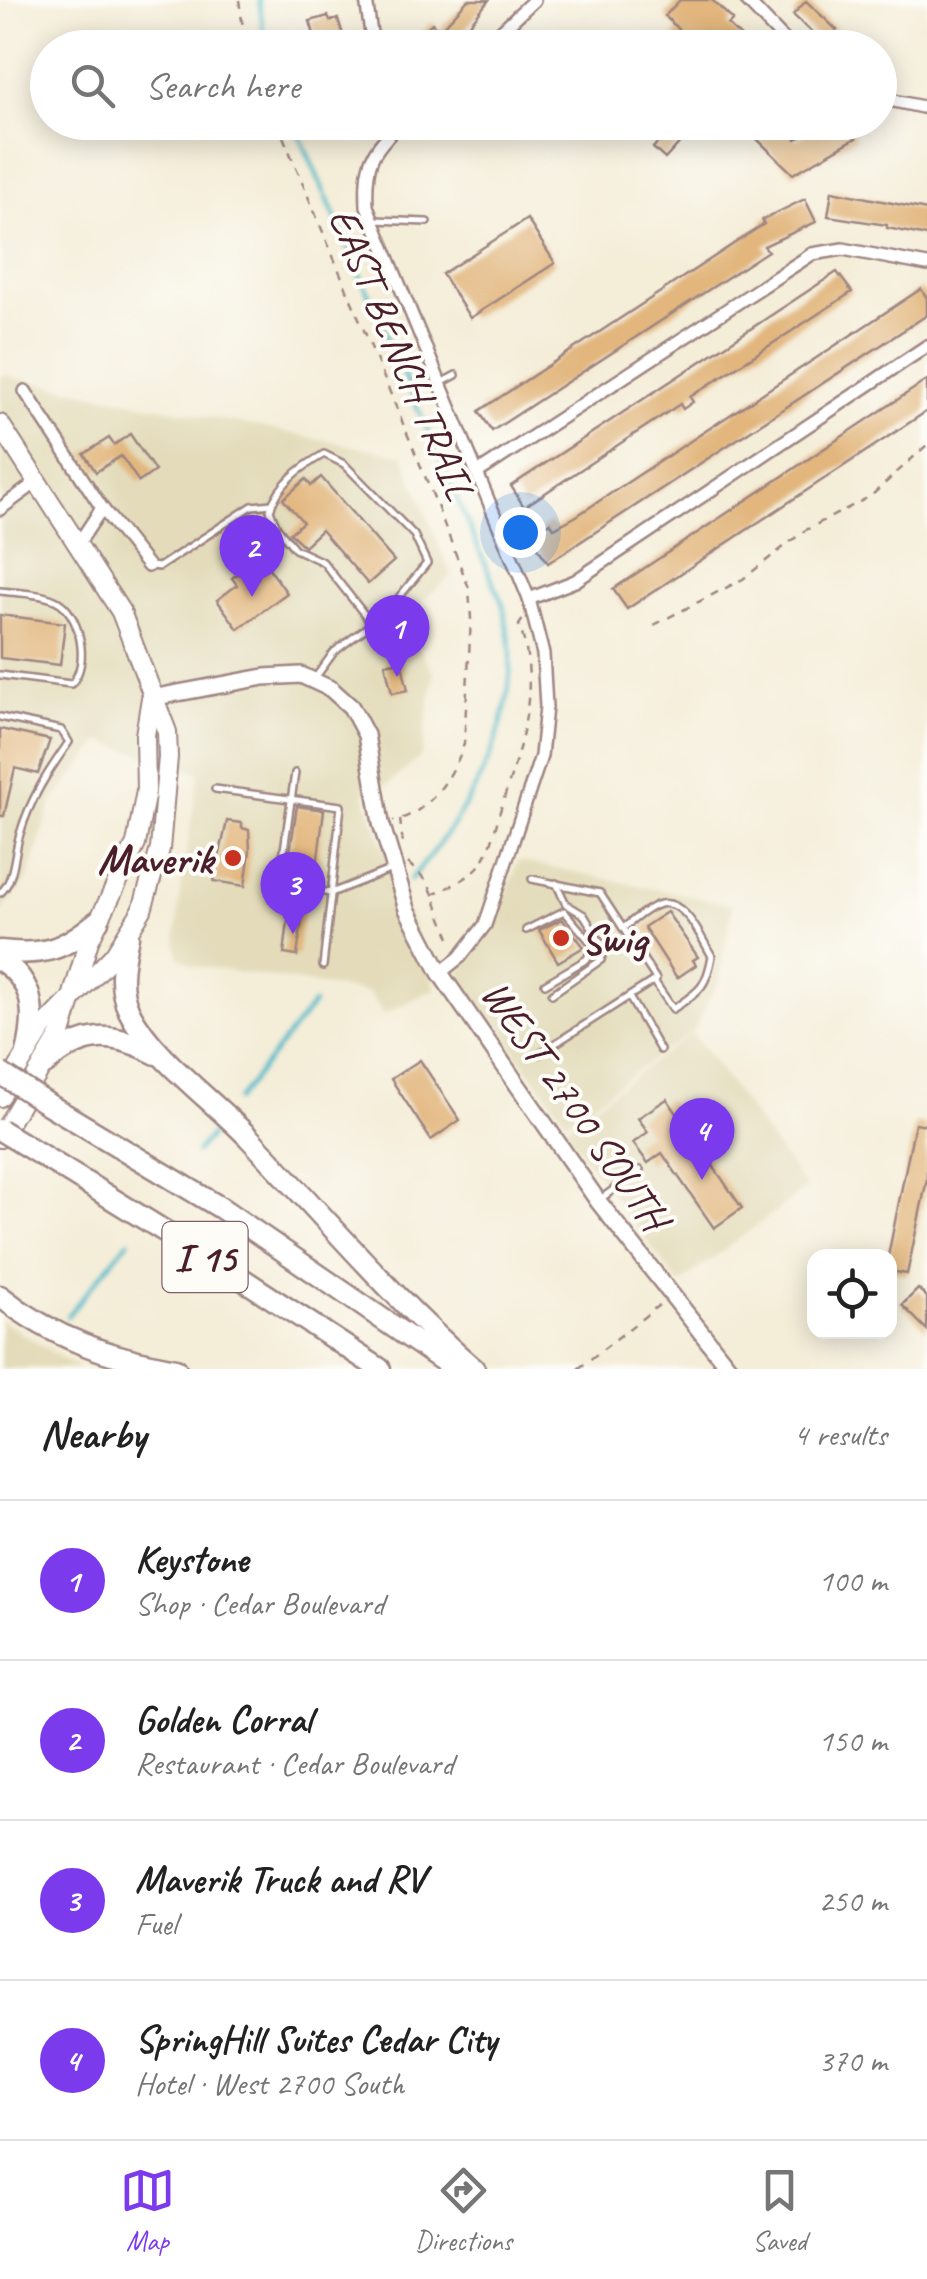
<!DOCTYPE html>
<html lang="en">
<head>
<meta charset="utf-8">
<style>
	:root { --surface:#fff; --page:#f2f2f2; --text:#222; --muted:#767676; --line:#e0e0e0; --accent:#7c3aed }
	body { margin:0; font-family:Caveat,sans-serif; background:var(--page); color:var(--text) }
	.controls { position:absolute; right:30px; bottom:30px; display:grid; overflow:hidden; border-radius:20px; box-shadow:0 5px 25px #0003 }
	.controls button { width:90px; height:90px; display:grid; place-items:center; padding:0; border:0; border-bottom:2px solid var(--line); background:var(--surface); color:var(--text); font:50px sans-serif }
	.you { position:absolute; left:520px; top:532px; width:35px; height:35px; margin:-25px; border:8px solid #fff; border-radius:50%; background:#1a73e8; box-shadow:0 0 0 15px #1a73e833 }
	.badge { display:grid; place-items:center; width:65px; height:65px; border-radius:50%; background:var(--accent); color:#fff; font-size:32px; font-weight:700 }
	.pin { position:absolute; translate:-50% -82px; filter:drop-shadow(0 2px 5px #0008) }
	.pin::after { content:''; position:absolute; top:52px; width:35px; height:30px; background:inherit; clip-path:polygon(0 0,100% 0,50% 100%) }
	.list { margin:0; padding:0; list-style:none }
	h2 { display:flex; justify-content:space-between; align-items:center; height:130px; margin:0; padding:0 40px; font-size:42px }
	h2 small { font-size:32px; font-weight:400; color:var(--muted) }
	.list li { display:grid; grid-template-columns:65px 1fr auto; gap:30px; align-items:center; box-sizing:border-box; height:160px; padding:0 40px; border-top:2px solid var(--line) }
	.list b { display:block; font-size:38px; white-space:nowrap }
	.list p { margin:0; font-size:32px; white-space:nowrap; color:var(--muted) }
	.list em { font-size:32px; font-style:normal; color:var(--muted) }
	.icon { flex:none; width:55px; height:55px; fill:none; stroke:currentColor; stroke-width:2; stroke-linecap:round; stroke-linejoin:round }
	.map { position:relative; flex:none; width:927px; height:1369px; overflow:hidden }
	.search { position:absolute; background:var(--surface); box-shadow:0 5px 25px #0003; left:30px; right:30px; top:30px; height:110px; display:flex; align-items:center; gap:25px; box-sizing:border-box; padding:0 35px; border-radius:55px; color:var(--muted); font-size:38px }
	.sheet { height:770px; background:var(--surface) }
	nav { display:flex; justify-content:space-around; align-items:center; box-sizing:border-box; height:140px; border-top:2px solid var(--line); background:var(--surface); font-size:28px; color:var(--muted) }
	nav a { display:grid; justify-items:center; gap:5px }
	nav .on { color:var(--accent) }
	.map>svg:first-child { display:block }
</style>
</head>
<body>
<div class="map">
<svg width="927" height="1369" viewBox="0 0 927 1369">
	<rect width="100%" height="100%" fill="#fdfcf7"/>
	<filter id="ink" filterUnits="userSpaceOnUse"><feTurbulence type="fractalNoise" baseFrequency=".01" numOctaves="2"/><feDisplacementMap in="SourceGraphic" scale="20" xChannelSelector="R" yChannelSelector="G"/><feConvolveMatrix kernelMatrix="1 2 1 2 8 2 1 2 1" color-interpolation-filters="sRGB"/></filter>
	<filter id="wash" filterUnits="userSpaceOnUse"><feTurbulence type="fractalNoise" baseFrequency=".0048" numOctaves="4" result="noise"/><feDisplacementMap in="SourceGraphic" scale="40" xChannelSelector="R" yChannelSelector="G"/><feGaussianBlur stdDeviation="2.25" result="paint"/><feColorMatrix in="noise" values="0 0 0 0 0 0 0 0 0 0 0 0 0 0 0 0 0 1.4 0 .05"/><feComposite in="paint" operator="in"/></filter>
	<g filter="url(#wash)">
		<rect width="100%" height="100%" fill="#f4edd8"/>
		<g fill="#e3dbba">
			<polygon points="0,375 403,456 451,576 401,620 434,673 422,755 389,784 364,794 435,988 384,1014 368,992 192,965 179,956 176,942 180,896 199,772 101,741 52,802 28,878 0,914"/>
			<polygon points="518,861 733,905 719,980 694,1030 567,1121 457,975 494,929"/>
			<polygon points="692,1033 806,1188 679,1284 564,1128"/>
			<polygon points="0,1320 79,1369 0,1369"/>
		</g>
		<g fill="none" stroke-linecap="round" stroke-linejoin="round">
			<g stroke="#4fbbca" stroke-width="4">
				<polyline points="259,0 266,48"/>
				<path d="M294,122L503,605C506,622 512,641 511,658C510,743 464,818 410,880"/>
				<polyline points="237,1100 313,1004"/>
				<polyline points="196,1152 217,1128"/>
				<polyline points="67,1316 129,1241"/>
			</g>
		</g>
		<g id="blocks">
			<g fill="#e2b67d">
				<polygon points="468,0 489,0 459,37 445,48 406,48 432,23 439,31"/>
				<polygon points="680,0 712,0 733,20 728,25 743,39 735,48 683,48 673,37 679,30 665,16"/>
				<polygon points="806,1 837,30 825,44 793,15"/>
				<polygon points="328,16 330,21 338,19 343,35 336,37 339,45 318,48 310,21"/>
				<polygon points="676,122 682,122 691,130 665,159 653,148"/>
				<polygon points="773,122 778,122 796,139 831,123 835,127 848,122 856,138 793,174 757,139"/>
				<polygon points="832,191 927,210 927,236 887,228 887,225 828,216"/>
				<polygon points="805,199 816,222 764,246 768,251 492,431 479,411 764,224 762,220"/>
				<polygon points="527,219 555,263 470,318 442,274"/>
				<polygon points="837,272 852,292 690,397 693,402 683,409 680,404 524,507 511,486"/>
				<polygon points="921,289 927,298 927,315 548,563 534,542 544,535 540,529 550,522 554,528 575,517"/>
				<polygon points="927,380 927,411 627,609 613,589"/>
				<polygon points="130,434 155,471 139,482 121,456 96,472 84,454 109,438 114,445"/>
				<polygon points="321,477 394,561 368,584 321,530 304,546 290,533 303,522 283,499 306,479 311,486"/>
				<polygon points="266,564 287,593 238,629 217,600 237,585 232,578 248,566 253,573"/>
				<polygon points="0,615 65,623 60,665 0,658"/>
				<polygon points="401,661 408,690 392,693 385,664"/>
				<polygon points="0,729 50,740 38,774 15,768 4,816 0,816"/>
				<polygon points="297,806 324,810 315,882 286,879"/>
				<polygon points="227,821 242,823 242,828 249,830 250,851 245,886 214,881"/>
				<polygon points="289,912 303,913 297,956 284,954"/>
				<polygon points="667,912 698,957 693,960 696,965 677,978 644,927"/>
				<polygon points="562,919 584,947 558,962 539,930"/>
				<polygon points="420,1060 460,1120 431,1140 391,1079"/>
				<polygon points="667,1099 742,1208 714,1228 662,1153 648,1163 633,1143 648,1132 638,1118"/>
				<polygon points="915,1123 927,1125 927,1179 907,1274 890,1271 888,1256"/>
				<polygon points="918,1289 927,1297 927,1330 902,1305"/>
			</g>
		</g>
	</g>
	<g filter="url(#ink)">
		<use href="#blocks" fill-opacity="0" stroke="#9f8682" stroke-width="2.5"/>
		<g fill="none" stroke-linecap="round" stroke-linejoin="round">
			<defs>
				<g id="lane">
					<polyline points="375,220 427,222"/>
					<polyline points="441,383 456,375"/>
					<polyline points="151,566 159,567 252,506 272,504"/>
					<path d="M0,591C17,593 40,593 55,600C80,611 91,665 71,684L0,675"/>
					<path d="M315,678L334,652L387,612L427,563L414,535L344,464L324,454C300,468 279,483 270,510L277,527L295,549L323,562L372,624"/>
					<path d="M0,717L61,730L69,742C48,772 30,799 20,834C14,852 15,881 0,893"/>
					<polyline points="295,773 279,885 331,893 392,869"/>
					<polyline points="215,789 341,806 323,966"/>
					<polyline points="532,879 600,893 656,979 539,1054"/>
					<path d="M623,928C633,921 645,909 657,905C684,895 701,938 712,956C706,989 699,991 673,1009L654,981"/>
					<polyline points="526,930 564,911 593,945 587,959 545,984"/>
					<polyline points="552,994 601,960 604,948 584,915 566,904 556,883"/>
					<polyline points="629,997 660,1050"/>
					<polyline points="602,1198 640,1170"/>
				</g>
				<g id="street">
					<polyline points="366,0 371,33 381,48"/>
					<polyline points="746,0 792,48"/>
					<polyline points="483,48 534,0"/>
					<polyline points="880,98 927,108"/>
					<path d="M402,122C370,152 365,163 367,206L529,599L543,654L546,707L541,756L485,925L460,957L440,973"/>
					<polyline points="25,391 102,508 148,566"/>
					<polyline points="477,473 812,254 843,249 927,265"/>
					<polyline points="0,509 38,481"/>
					<polyline points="78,544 102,508"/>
					<polyline points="529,599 575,581 927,346"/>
				</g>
				<polyline id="secondary" points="151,698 264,677 301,675 331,689 351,707 366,735 381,823 407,909 440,973 598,1201 730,1369"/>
				<g id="primary">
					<polyline points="0,424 121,612 167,732 168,757 160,849 142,910 114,955 43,1028 0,1097"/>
					<polyline points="0,1138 61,1034 89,941 136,844 146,791 145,735 151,698"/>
				</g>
				<g id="highway">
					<path d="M128,936C123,961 117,986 129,1011C152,1058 213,1100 250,1139C324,1216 393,1299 474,1369"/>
					<path d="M0,951C45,956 63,950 98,921"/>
					<path d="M0,960C36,982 36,1016 27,1053"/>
					<path d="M45,1064C84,1031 112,1031 156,1054"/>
					<polyline points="46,1103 221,1208 455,1369"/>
					<polyline points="28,1147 247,1282 380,1369"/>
					<path d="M0,1296C54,1339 109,1357 176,1369"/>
				</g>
			</defs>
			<use href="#lane" stroke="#9f8682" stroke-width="10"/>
			<use href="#street" stroke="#9f8682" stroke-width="16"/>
			<use href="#secondary" stroke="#9f8682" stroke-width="20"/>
			<use href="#primary" stroke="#9f8682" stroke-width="22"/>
			<use href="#highway" stroke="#9f8682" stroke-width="25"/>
			<g stroke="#9f8682" stroke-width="2.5" stroke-dasharray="8 8" stroke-linecap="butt">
				<polyline points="239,0 246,48"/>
				<path d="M277,122L432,493L469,588L471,619L464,744C453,777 428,814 393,821"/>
				<polyline points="654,625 743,579 804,531 871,496 927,445"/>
				<polyline points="400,819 403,846"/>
				<polyline points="408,863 428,882 450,938"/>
				<path d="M432,895C448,887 467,880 479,866C492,851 495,827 501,808C520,748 542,687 519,625L523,619"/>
				<polyline points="578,1369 659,1305"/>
			</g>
			<use href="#lane" stroke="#fff" stroke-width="5"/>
			<use href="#street" stroke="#fff" stroke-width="11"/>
			<use href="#secondary" stroke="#fff" stroke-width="15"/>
			<use href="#primary" stroke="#fff" stroke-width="18"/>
			<use href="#highway" stroke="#fff" stroke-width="20"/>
			<defs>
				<g id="highway-bridge">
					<polyline points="0,1073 46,1103"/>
					<polyline points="0,1130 28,1147"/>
				</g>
			</defs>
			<use href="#highway-bridge" stroke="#9f8682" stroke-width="25" stroke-linecap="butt"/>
			<use href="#highway-bridge" stroke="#fff" stroke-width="20"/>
		</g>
	</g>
	<g fill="#c8321e" stroke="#fdfcf7" stroke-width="4">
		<circle cx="233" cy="858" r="10"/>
		<circle cx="561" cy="938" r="10"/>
	</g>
	<g text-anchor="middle" stroke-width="8" stroke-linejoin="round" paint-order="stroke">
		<rect fill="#fdfcf7" stroke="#806168" stroke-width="2.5" x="162.5" y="1222" width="85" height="70" rx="8"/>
		<g font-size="40" font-weight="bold" fill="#4a1f2b">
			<text x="205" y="1271">I 15</text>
		</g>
		<g font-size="42" fill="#4a1f2b" stroke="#fdfcf7">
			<text transform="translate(403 353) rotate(67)" y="15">EAST BENCH TRAIL</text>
			<text transform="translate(576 1104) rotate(55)" y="15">WEST 2700 SOUTH</text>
		</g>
		<g font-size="42" font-weight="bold" fill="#4a1f2b" stroke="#fdfcf7" text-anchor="end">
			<text x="213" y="873">Maverik</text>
			<text x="581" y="953" text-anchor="start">Swig</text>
		</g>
	</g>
</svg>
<div class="controls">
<button><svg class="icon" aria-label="locate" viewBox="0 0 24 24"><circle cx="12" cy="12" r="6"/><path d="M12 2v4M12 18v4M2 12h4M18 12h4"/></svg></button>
</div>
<div class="you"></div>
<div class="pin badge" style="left:397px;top:677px">1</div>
<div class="pin badge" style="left:252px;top:597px">2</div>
<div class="pin badge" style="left:293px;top:934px">3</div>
<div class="pin badge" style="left:702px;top:1180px">4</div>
<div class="search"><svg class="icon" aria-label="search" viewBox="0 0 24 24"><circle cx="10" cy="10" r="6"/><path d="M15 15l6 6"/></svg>Search here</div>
</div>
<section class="sheet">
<h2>Nearby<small>4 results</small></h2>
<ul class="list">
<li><span class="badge">1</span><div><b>Keystone</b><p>Shop · Cedar Boulevard</p></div><em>100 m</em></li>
<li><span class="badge">2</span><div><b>Golden Corral</b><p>Restaurant · Cedar Boulevard</p></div><em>150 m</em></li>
<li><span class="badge">3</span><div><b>Maverik Truck and RV</b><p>Fuel</p></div><em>250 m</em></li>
<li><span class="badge">4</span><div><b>SpringHill Suites Cedar City</b><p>Hotel · West 2700 South</p></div><em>370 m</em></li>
</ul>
</section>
<nav>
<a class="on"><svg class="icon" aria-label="map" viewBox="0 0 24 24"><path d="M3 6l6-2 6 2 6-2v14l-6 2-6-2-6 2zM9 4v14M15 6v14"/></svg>Map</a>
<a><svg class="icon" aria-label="directions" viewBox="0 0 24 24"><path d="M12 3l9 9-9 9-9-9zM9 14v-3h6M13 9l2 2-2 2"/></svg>Directions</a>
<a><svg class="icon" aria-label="saved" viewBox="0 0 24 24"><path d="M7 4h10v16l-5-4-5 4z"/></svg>Saved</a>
</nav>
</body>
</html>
